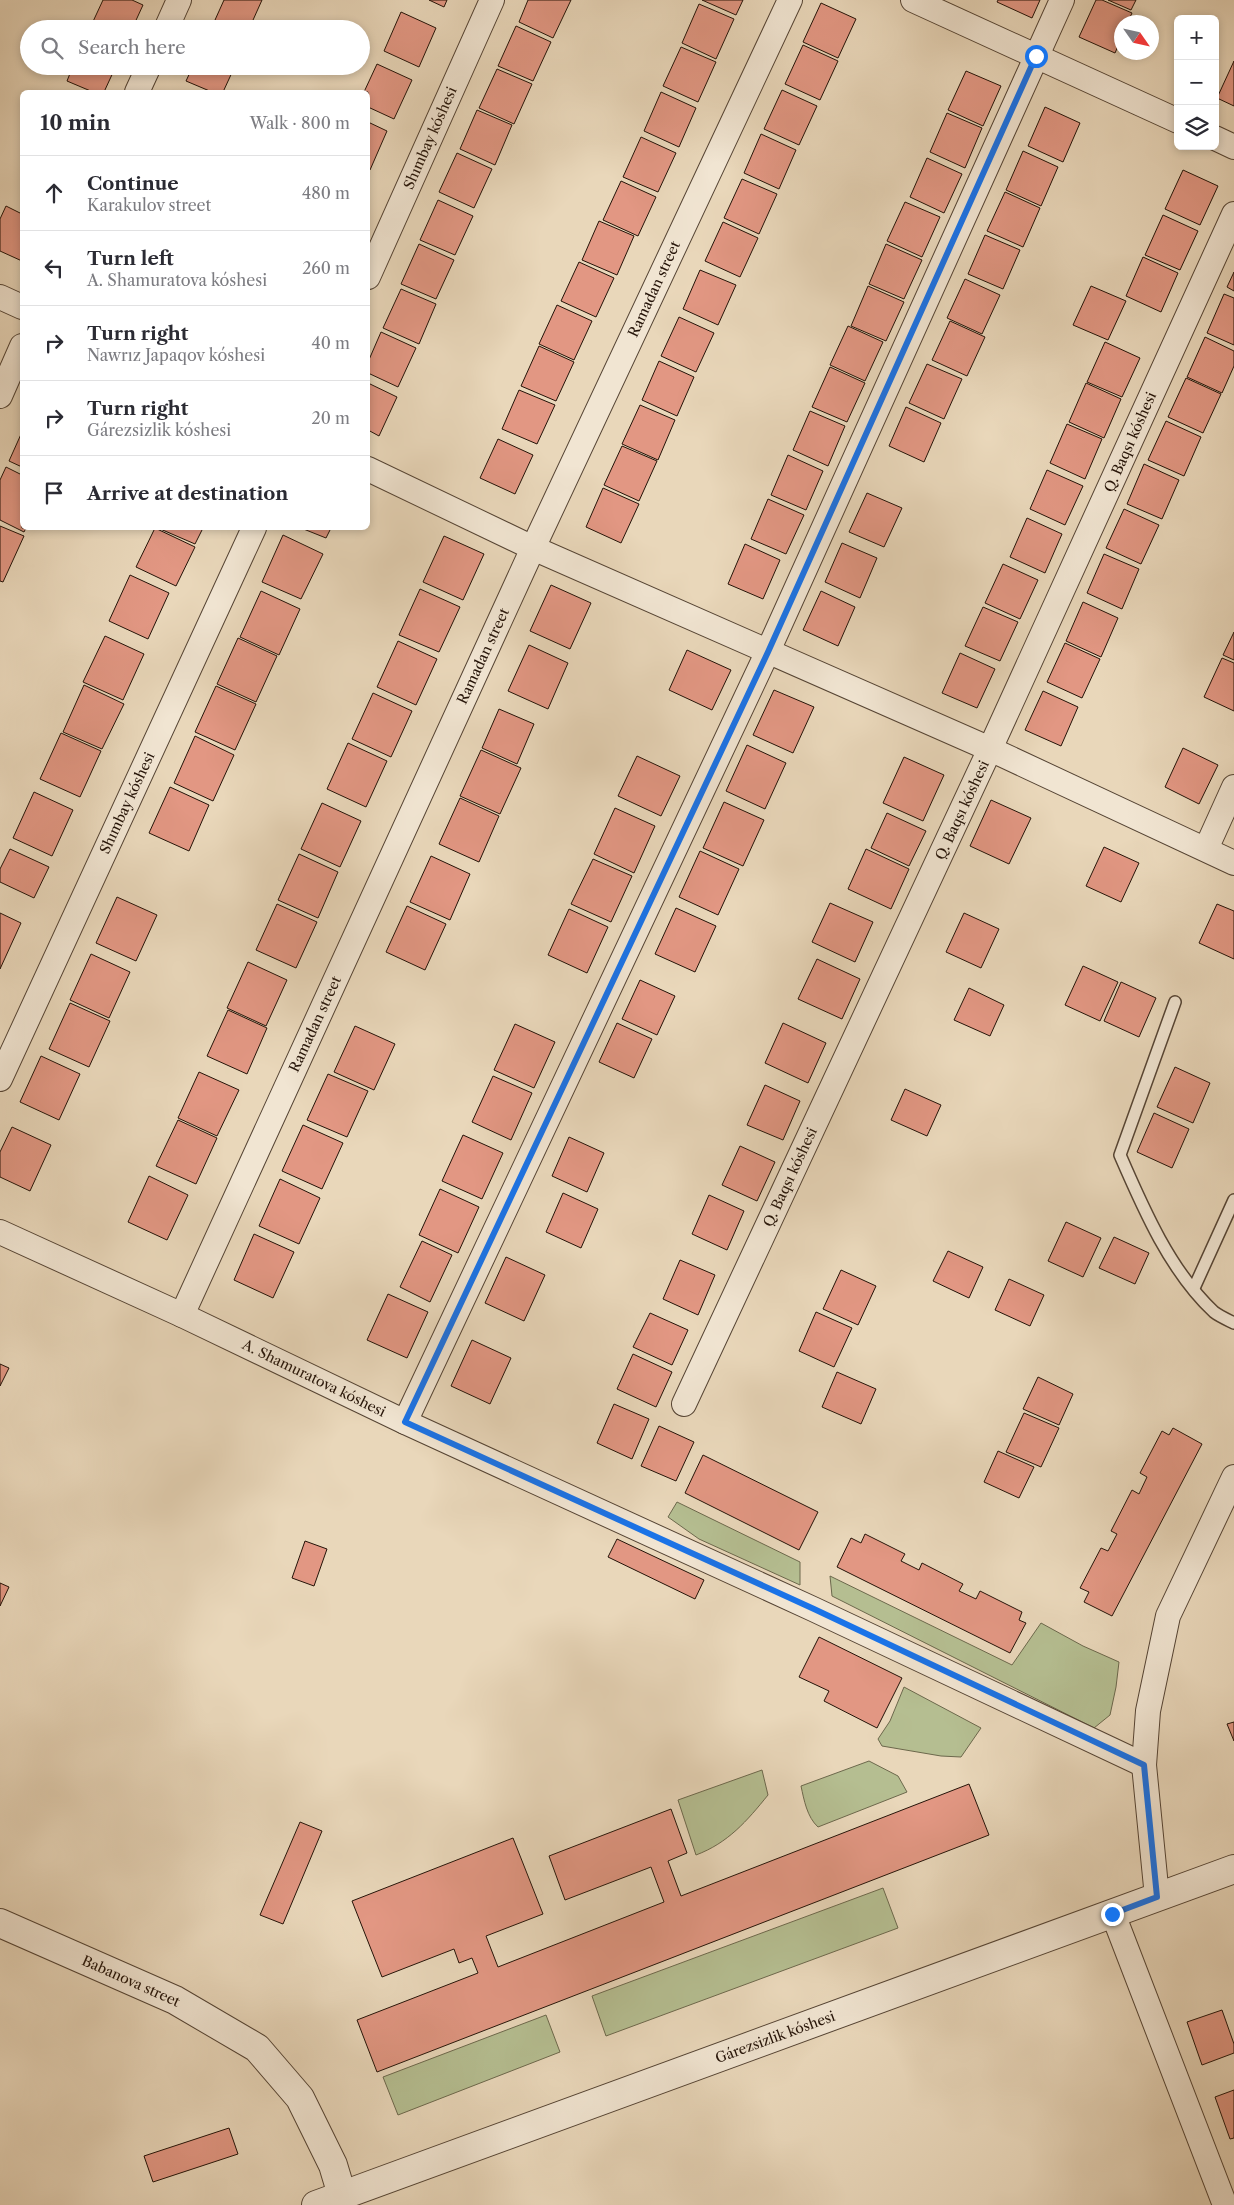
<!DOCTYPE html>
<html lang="en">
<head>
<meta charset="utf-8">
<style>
	:root { --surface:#fff; --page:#f2f2f3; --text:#2b2b33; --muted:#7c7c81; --line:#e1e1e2 }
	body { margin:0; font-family:"Libre Caslon Text",serif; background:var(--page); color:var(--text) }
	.controls { position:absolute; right:15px; top:15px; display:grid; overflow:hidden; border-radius:8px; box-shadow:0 2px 8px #0003 }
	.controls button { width:45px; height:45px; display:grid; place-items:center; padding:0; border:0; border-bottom:1px solid var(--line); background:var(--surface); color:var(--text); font:25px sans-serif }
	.compass { position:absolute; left:1114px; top:15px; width:45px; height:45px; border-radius:50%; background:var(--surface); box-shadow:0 2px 8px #0003; rotate:124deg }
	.stop { position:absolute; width:15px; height:15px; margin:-11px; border:4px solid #1a73e8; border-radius:50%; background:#fff }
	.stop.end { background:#1a73e8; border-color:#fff; box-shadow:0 1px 5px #0008 }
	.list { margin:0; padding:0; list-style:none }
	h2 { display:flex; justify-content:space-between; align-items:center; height:65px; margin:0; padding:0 20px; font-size:21px }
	h2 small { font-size:16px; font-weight:400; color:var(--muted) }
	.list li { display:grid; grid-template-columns:32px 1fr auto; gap:15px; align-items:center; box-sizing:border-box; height:75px; padding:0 20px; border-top:1px solid var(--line) }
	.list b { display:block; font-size:19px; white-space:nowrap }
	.list p { margin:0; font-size:16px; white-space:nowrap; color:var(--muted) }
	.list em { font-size:16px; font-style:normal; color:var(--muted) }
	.icon { flex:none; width:28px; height:28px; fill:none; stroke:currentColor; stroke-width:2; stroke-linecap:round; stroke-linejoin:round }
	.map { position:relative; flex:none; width:1234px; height:2205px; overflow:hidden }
	.search { position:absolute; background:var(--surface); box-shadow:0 2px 8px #0003; left:20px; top:20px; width:350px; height:55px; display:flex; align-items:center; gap:12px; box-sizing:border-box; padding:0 18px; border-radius:28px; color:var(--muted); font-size:19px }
	.panel { position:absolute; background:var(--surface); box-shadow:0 2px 8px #0003; left:20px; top:90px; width:350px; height:440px; border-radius:8px }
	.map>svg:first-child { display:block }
</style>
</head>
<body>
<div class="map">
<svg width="1234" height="2205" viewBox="0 0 1234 2205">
	<rect width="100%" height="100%" fill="#e9d7ba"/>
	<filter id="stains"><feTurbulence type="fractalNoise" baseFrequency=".004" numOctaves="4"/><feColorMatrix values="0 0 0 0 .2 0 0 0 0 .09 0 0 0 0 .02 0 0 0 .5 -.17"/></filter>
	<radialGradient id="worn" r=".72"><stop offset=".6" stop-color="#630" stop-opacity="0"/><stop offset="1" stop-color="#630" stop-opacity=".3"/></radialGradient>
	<g fill="#b5be91" stroke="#6c684c">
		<polygon points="677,1502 800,1562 800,1585 699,1539 668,1517"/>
		<polygon points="830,1576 1012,1665 1041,1623 1083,1646 1119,1662 1116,1687 1110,1715 1094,1728 832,1596"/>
		<polygon points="904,1687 981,1728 961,1757 941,1756 882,1746 878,1739 890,1721"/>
		<path d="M869,1761L898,1776L907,1792L818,1827C807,1817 804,1800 801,1786Z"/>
		<path d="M762,1770L768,1795C747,1821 728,1843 696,1855L678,1800Z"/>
		<polygon points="883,1888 898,1928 606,2036 592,1996"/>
		<polygon points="546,2015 560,2052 398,2115 383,2077"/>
	</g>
	<g fill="#e29783" stroke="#241308">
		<polygon points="103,0 132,0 143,5 132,29 90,28"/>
		<polygon points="224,0 262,0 249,29 234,29 215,20"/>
		<polygon points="429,0 447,0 444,7"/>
		<polygon points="528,0 571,0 553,38 519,22"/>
		<polygon points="702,0 743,0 736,15"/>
		<polygon points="998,0 1040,0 1032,18 997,2"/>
		<polygon points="1096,0 1102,0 1132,13 1128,22 1122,22 1122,37 1115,53 1079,37"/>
		<polygon points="1108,0 1136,0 1131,10"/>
		<polygon points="821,3 856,19 838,58 803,42"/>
		<polygon points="699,4 734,19 716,59 682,43"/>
		<polygon points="401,12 436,28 419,67 384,51"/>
		<polygon points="516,26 551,42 533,81 498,66"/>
		<polygon points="803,45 838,61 820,100 785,84"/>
		<polygon points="681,47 716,62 698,102 663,86"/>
		<polygon points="1234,61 1234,106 1217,98"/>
		<polygon points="377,64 412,80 394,119 368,107 368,92 364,92"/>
		<polygon points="73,66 116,66 104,92 93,92 67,81"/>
		<polygon points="193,66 235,66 223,92 212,92 186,81"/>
		<polygon points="497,69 532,84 514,124 479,108"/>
		<polygon points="966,71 1001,86 983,126 948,110"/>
		<polygon points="782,90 817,106 799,145 764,129"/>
		<polygon points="661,92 696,108 679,147 644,131"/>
		<polygon points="1045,107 1080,123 1063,162 1028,146"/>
		<polygon points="477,110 512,125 495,165 460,149"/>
		<polygon points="947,113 982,128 965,168 930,152"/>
		<polygon points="368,122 387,131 370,170 368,169"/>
		<polygon points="761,134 796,150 779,189 744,173"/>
		<polygon points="641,137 676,153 658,192 623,177"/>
		<polygon points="1023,151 1058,167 1041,206 1006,190"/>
		<polygon points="457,153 492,169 474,208 439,192"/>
		<polygon points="927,158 962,174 944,213 910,197"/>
		<polygon points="1183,170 1218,186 1200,225 1165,209"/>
		<polygon points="742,179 777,194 759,234 724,218"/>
		<polygon points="621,181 656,197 638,236 603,220"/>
		<polygon points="1005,192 1040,208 1023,247 987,231"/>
		<polygon points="438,200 473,216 455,255 420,240"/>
		<polygon points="905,202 940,217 922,257 887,241"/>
		<polygon points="6,206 22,214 22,261 0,251 0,219"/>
		<polygon points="1163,215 1198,231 1180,270 1145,255"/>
		<polygon points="599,221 634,236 617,275 582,260"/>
		<polygon points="723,222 758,238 740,277 705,261"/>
		<polygon points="985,235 1020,250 1003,289 968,274"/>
		<polygon points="419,244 454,260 436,299 401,284"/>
		<polygon points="886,244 922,260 904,299 869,284"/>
		<polygon points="1143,257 1178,273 1161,312 1126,296"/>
		<polygon points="579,262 614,278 596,317 561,301"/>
		<polygon points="700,270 736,285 718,325 683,309"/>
		<polygon points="1234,272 1234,291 1227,287"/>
		<polygon points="965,279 1000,295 982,334 947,318"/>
		<polygon points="868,286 904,302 886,341 851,326"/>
		<polygon points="1091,286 1126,301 1108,340 1073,325"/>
		<polygon points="401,289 436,304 419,344 383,328"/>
		<polygon points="1224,294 1234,298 1234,345 1207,333"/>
		<polygon points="557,305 592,321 574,360 539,344"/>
		<polygon points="679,317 714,333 696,372 661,356"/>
		<polygon points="950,321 985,337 967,376 932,360"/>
		<polygon points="848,326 883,342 865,381 830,365"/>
		<polygon points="381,332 416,348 398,387 368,373 368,362"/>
		<polygon points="1205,337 1234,351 1234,366 1222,393 1187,377"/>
		<polygon points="1105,342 1140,358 1122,397 1087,382"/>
		<polygon points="539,346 574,362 556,401 521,386"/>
		<polygon points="659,361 694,377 677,416 642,400"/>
		<polygon points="927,364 962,379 944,419 909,403"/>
		<polygon points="830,367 865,383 847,422 812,407"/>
		<polygon points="1186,378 1221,394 1203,433 1168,417"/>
		<polygon points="368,383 397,397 379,436 368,430"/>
		<polygon points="1086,383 1121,399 1104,438 1069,422"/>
		<polygon points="519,390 555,405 537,444 502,429"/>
		<polygon points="640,405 675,420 658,460 622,444"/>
		<polygon points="906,407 941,423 924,462 889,446"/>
		<polygon points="810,411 845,426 828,466 793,450"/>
		<polygon points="1166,421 1201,437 1184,476 1148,460"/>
		<polygon points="1067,424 1102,439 1085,479 1050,463"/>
		<polygon points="22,432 22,467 9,461"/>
		<polygon points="498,439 533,455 515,494 480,478"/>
		<polygon points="622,446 657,461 639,501 604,485"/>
		<polygon points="788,455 823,471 806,510 771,495"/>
		<polygon points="1144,464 1179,480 1162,519 1127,504"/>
		<polygon points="6,467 22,475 22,528 26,528 24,532 0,520 0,480"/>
		<polygon points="1047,470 1083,486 1065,525 1030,509"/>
		<polygon points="603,488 639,504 621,543 586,527"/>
		<polygon points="867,493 902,508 884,547 849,532"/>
		<polygon points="768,499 804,515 786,554 751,539"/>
		<polygon points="1124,509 1159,525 1141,564 1106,548"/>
		<polygon points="1027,518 1062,534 1045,573 1010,557"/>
		<polygon points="0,526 24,536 3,582 0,581"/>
		<polygon points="155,528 195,547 176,586 136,567"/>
		<polygon points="158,528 203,528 195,544"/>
		<polygon points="301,528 331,528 326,538"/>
		<polygon points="283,535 323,554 301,599 262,582"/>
		<polygon points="444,536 484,554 463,600 423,582"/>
		<polygon points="842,543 877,558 860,598 825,582"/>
		<polygon points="745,544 780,560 763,599 728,584"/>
		<polygon points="1104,554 1139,569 1122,609 1087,593"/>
		<polygon points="1003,564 1038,580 1020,619 985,603"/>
		<polygon points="130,575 169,593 148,639 109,621"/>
		<polygon points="551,585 591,603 570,649 530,631"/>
		<polygon points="420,589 460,607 439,652 399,635"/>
		<polygon points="261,591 300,609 279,655 240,637"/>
		<polygon points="821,591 855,607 838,646 803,630"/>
		<polygon points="1083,602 1118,618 1101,657 1066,641"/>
		<polygon points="983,607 1018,622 1000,661 965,646"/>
		<polygon points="1234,632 1234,660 1223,655"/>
		<polygon points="105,636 144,654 123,700 83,682"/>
		<polygon points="238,638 277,656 256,702 217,684"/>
		<polygon points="398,641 437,659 416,705 377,687"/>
		<polygon points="1065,643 1100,659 1082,698 1047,682"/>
		<polygon points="529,645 568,663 548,709 508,691"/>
		<polygon points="687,650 731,670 712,710 669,690"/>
		<polygon points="960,653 995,669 977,708 942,693"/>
		<polygon points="1222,658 1234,663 1234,711 1204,697"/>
		<polygon points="84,685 124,704 102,749 63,732"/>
		<polygon points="216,686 256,704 235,750 195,732"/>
		<polygon points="774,690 814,707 793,753 753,735"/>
		<polygon points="1043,691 1078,707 1061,746 1025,730"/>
		<polygon points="373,693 412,711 391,757 352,739"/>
		<polygon points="499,709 534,724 517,764 482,748"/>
		<polygon points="61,733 101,751 80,797 40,779"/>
		<polygon points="195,736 234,755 213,801 174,783"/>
		<polygon points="348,743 387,761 366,807 327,789"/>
		<polygon points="747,745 786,763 765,809 726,791"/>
		<polygon points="1183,748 1218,765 1199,804 1165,787"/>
		<polygon points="481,750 521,768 500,814 460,796"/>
		<polygon points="637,756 680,776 661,816 618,796"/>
		<polygon points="904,757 944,775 923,821 883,803"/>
		<polygon points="170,787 209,805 189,851 149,833"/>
		<polygon points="34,792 73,810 52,856 13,838"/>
		<polygon points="460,798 499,816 479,862 439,844"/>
		<polygon points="991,800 1031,818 1009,864 970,846"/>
		<polygon points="724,802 764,820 743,866 703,848"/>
		<polygon points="322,803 361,821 340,867 301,849"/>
		<polygon points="615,808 655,826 634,873 594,854"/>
		<polygon points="887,813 926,831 909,866 871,848"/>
		<polygon points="1104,847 1139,863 1121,902 1086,886"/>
		<polygon points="10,849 49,867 34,898 0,882 0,869"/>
		<polygon points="866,849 909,869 891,909 848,889"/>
		<polygon points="700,851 739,869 718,915 679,897"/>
		<polygon points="299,854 338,872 318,918 278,900"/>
		<polygon points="431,856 470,874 450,920 410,902"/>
		<polygon points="593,859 632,876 611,922 571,904"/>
		<polygon points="117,897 157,915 136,961 96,943"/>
		<polygon points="830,903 873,922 855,962 812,942"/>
		<polygon points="277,904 317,922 296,968 256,950"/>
		<polygon points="1217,904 1234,911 1234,959 1199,943"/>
		<polygon points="407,906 446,924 425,970 386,952"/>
		<polygon points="676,908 716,926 695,972 655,954"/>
		<polygon points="569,909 608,927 587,973 548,955"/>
		<polygon points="0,913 21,923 0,969"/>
		<polygon points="964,913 999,929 981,968 946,952"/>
		<polygon points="91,954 130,972 109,1018 70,1000"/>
		<polygon points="817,959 860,979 842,1019 798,999"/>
		<polygon points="248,962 287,980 266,1026 227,1008"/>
		<polygon points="1083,966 1118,982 1100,1021 1065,1005"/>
		<polygon points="640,980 675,996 657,1035 622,1019"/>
		<polygon points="1121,982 1156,998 1139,1037 1104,1021"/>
		<polygon points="969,988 1004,1005 990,1036 954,1020"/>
		<polygon points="70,1003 110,1021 89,1067 49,1049"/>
		<polygon points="228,1010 267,1028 247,1074 207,1056"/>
		<polygon points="617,1023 652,1039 634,1078 599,1062"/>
		<polygon points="783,1023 826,1043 808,1083 765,1063"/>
		<polygon points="515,1024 555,1042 534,1088 494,1070"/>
		<polygon points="355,1026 395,1044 374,1090 334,1072"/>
		<polygon points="41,1056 80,1074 59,1120 20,1102"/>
		<polygon points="1175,1067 1210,1083 1193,1123 1157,1107"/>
		<polygon points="199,1072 239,1090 217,1136 178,1118"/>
		<polygon points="328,1074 368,1091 347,1137 307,1120"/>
		<polygon points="493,1076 532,1093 511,1140 472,1122"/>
		<polygon points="765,1085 800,1101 783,1140 747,1125"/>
		<polygon points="905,1089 941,1105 927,1136 891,1120"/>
		<polygon points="1154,1113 1189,1129 1172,1168 1137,1152"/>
		<polygon points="178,1120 217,1138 196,1184 156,1166"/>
		<polygon points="303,1125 343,1143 322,1189 282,1171"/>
		<polygon points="12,1127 51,1145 30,1191 0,1177 0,1152"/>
		<polygon points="463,1135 503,1153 482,1199 442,1181"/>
		<polygon points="569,1137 604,1153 587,1192 552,1176"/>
		<polygon points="740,1146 775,1162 757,1201 722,1185"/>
		<polygon points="149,1176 188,1195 167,1240 128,1222"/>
		<polygon points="280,1179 320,1198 299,1244 259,1226"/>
		<polygon points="440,1189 479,1207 458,1253 419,1235"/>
		<polygon points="563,1193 598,1209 581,1248 546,1232"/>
		<polygon points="709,1195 744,1211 727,1250 692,1234"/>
		<polygon points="1066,1222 1101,1238 1083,1277 1048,1261"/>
		<polygon points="254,1234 294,1252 273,1298 234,1280"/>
		<polygon points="1114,1237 1149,1253 1135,1284 1099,1268"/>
		<polygon points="422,1241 452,1255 430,1302 400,1287"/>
		<polygon points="948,1251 983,1267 969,1298 933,1281"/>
		<polygon points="506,1257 545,1275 524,1321 485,1303"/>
		<polygon points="680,1260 715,1275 698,1315 663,1299"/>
		<polygon points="841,1270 876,1286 858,1325 823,1309"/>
		<polygon points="1009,1279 1044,1295 1030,1326 995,1310"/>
		<polygon points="388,1294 428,1312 407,1358 367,1340"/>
		<polygon points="816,1312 852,1328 834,1367 799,1351"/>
		<polygon points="650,1313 688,1330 672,1365 633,1347"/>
		<polygon points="472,1340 511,1358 490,1404 451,1386"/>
		<polygon points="633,1354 672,1372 656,1407 617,1389"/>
		<polygon points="0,1364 9,1368 0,1386"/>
		<polygon points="837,1372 876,1389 861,1424 822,1407"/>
		<polygon points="1038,1377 1073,1394 1059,1425 1023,1409"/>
		<polygon points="614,1404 649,1419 632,1459 597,1443"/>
		<polygon points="1024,1413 1059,1428 1041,1467 1006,1452"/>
		<polygon points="659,1426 694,1442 676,1481 641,1466"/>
		<polygon points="1173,1428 1202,1444 1112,1616 1084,1602 1089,1592 1080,1588 1101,1548 1108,1551 1117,1534 1111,1531 1132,1490 1139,1494 1147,1477 1140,1473 1162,1431 1169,1435"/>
		<polygon points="998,1451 1034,1467 1019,1498 984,1482"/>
		<polygon points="703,1455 818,1512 799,1550 685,1493"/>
		<polygon points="865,1534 905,1554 901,1561 919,1570 922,1563 963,1584 959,1591 976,1599 980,1591 1022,1612 1019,1620 1026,1623 1010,1653 837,1567 851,1538 861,1543"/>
		<polygon points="617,1539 704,1580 695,1599 608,1557"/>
		<polygon points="305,1541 327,1549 314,1586 292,1578"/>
		<polygon points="0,1583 9,1587 0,1606"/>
		<polygon points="819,1637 902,1678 877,1728 824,1701 829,1691 799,1677"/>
		<polygon points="1234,1722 1234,1741 1227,1724"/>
		<polygon points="969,1784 989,1835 377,2072 357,2020 478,1973 472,1958 459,1963 454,1949 382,1977 352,1901 513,1838 543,1914 486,1936 498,1967 664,1902 651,1867 565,1900 549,1856 671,1809 687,1853 668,1861 681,1896"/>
		<polygon points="300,1822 322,1831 283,1924 260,1915"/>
		<polygon points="1222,2010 1234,2044 1234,2053 1202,2065 1187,2022"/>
		<polygon points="1234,2090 1234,2138 1230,2139 1215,2097"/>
		<polygon points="229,2128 238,2154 153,2182 144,2156"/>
	</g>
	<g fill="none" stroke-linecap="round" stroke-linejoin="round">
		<defs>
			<g id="service">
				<path d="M1175,1002L1120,1155C1143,1208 1170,1271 1214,1312C1219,1316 1228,1320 1234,1323"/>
				<polyline points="1194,1288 1234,1200"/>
			</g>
			<g id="minor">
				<polyline points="913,0 1178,121"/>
				<polyline points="166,29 179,0"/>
				<polyline points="137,92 149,66"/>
				<polyline points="1215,138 1234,147"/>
				<polyline points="368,277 492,0"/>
				<polyline points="0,297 22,307"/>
				<polyline points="0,396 22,346"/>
				<polyline points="368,469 533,548 990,749 1234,863"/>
				<polyline points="1206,849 1234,787"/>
				<polyline points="0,1079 254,528"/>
				<polyline points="0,1232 182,1315 405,1422 813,1609 1144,1765"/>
				<polyline points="182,1315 533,548 790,0"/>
				<polyline points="684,1404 990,749 1234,214"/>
				<polyline points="405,1422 768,651 1062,0"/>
				<polyline points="1157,1897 1144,1765 1148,1711 1168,1616 1234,1477"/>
				<polyline points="1113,1914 1225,2205"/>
			</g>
			<g id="tertiary">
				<polyline points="0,1923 175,2000 257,2048 300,2098 333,2165 342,2195"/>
				<polyline points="316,2205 1234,1869"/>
			</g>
		</defs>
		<use href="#service" stroke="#554434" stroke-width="14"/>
		<use href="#minor" stroke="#554434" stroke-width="26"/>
		<use href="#tertiary" stroke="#554434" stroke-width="30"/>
		<use href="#service" stroke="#f1e5d2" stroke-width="11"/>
		<use href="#minor" stroke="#f1e5d2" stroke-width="24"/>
		<use href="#tertiary" stroke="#f1e5d2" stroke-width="28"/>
	</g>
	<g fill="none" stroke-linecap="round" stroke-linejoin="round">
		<polyline stroke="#1a73e8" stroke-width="6" points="1036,56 768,652 405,1422 814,1609 1144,1765 1157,1897 1112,1914"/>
	</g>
	<g text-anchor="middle" stroke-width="4" stroke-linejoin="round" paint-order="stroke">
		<g font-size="14" fill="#241308" stroke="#f1e5d2">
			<text transform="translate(430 138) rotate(-66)" y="5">Shımbay kóshesi</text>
			<text transform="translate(654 289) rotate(-65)" y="5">Ramadan street</text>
			<text transform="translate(1130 442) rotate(-66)" y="5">Q. Baqsı kóshesi</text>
			<text transform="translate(483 656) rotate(-65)" y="5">Ramadan street</text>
			<text transform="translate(127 803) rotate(-65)" y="5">Shımbay kóshesi</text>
			<text transform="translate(962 810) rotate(-65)" y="5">Q. Baqsı kóshesi</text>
			<text transform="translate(315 1024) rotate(-65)" y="5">Ramadan street</text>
			<text transform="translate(790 1177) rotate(-65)" y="5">Q. Baqsı kóshesi</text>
			<text transform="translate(314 1378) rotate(26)" y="5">A. Shamuratova kóshesi</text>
			<text transform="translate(131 1981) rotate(24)" y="5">Babanova street</text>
			<text transform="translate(775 2037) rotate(-20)" y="5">Gárezsizlik kóshesi</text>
		</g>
	</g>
	<rect width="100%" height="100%" filter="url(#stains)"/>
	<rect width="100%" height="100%" fill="url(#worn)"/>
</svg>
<div class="controls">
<button>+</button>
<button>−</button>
<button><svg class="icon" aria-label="layers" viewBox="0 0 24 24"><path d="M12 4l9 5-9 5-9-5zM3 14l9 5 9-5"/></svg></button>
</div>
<svg class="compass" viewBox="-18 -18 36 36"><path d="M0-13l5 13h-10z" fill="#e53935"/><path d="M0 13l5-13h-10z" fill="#7c7c81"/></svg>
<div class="stop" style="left:1036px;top:56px"></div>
<div class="stop end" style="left:1112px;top:1914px"></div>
<div class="search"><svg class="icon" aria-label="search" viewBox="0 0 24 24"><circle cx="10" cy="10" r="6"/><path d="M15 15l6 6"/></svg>Search here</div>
<section class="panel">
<h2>10 min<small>Walk · 800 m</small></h2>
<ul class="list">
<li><svg class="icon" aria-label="ahead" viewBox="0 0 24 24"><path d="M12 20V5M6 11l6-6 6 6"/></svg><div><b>Continue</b><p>Karakulov street</p></div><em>480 m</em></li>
<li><svg class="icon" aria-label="left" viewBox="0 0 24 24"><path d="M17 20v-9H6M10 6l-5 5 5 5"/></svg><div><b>Turn left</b><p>A. Shamuratova kóshesi</p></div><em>260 m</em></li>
<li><svg class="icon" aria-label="right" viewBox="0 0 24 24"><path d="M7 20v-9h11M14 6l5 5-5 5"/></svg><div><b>Turn right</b><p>Nawrız Japaqov kóshesi</p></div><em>40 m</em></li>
<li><svg class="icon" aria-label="right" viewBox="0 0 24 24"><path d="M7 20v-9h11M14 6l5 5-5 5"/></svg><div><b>Turn right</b><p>Gárezsizlik kóshesi</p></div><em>20 m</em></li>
<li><svg class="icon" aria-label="arrive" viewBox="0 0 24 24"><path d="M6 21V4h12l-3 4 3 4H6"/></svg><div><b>Arrive at destination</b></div></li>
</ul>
</section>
</div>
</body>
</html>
